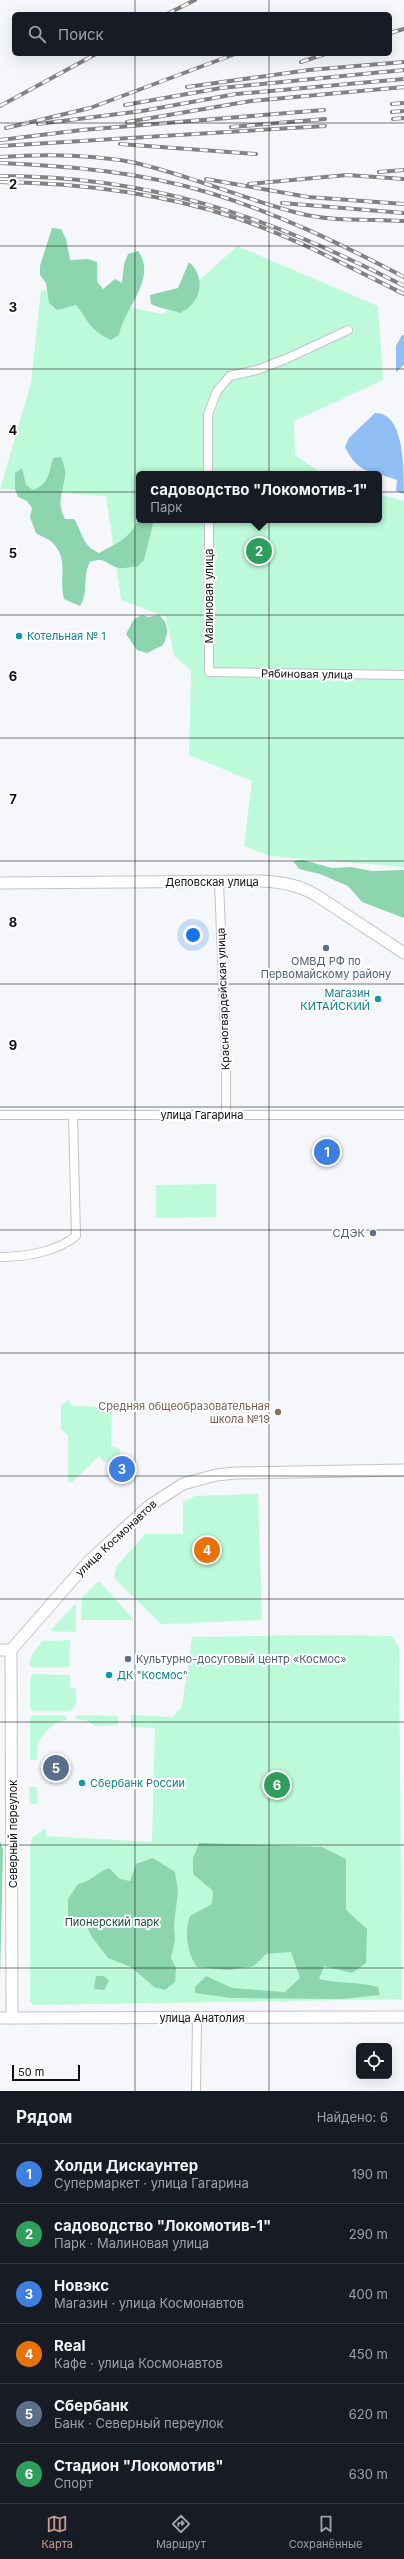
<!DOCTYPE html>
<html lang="ru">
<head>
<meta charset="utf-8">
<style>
	:root { --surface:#171b24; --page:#20242c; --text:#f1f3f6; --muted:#9ea1a6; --line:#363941; --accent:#c89a91 }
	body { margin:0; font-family:Inter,sans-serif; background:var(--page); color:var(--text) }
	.controls { position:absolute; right:12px; bottom:12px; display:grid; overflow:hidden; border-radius:6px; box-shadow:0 4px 16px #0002 }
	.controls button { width:36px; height:36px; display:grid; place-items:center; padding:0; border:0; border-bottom:1px solid var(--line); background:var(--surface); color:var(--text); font:20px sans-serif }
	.scale { position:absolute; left:12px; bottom:10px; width:68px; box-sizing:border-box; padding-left:4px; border:2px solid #0f0f10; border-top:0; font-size:11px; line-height:14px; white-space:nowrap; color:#0f0f10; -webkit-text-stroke:3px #fff; paint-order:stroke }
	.you { position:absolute; left:193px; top:935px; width:14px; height:14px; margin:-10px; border:3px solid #fff; border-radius:50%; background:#1a73e8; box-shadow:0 0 0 6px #1a73e833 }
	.badge { display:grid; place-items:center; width:26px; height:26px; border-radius:50%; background:var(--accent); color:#fff; font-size:13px; font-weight:700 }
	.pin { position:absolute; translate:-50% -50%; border:2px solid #fff; box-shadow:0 1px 4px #0006 }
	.popup { position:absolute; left:136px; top:471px; width:246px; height:52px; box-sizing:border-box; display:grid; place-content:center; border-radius:6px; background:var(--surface); filter:drop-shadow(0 1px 3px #0005); font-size:13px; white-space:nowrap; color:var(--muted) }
	.popup b { font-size:15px; color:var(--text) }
	.popup::after { content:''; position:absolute; left:50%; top:100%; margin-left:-8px; border:8px solid transparent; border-top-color:var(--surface) }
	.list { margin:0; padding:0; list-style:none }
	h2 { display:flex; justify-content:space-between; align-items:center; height:52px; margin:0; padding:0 16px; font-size:17px }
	h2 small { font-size:13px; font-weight:400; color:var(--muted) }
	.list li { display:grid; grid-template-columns:26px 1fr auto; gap:12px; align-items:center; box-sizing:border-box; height:60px; padding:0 16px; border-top:1px solid var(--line) }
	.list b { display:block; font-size:15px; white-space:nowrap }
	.list p { margin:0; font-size:13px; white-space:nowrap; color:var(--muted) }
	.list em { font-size:13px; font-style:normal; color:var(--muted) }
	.icon { flex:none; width:22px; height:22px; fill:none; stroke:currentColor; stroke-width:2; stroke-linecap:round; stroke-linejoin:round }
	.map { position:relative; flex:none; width:404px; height:2091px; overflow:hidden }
	.search { position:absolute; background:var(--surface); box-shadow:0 4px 16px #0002; left:12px; right:12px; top:12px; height:44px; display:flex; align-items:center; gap:10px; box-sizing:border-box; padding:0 14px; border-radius:6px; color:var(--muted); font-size:15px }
	.sheet { height:412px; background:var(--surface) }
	nav { display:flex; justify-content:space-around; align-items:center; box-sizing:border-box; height:56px; border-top:1px solid var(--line); background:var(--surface); font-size:11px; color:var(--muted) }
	nav a { display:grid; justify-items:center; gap:2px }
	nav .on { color:var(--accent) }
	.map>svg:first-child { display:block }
</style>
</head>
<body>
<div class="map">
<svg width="404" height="2091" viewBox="0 0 404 2091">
	<rect width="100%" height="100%" fill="#f6f7fb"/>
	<g fill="#bdfad9">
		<polygon points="237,246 378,306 383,380 294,421 295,455 323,474 139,474 139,520 379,520 379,494 404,501 404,867 269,856 244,846 252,781 189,755 191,670 174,656 166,617 121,600 106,496 0,489 31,383 41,290 163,314"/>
		<polygon points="216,1184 216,1217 156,1218 156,1185"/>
		<polygon points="69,1400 72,1406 101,1407 104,1400 112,1403 111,1446 119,1449 121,1454 113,1463 104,1462 99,1456 71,1483 68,1481 68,1435 61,1429 61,1405"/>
		<polygon points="258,1494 262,1620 161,1624 114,1578 116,1567 145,1534 183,1534 183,1502 195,1496"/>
		<polygon points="99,1581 134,1620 81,1620 82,1597"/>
		<polygon points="76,1603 76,1632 50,1631"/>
		<polygon points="306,1635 392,1636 399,1648 402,1999 34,2005 30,2001 30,1848 32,1838 46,1828 46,1836 152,1842 155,1728 131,1727 131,1715 172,1717 182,1707 192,1637"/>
		<polygon points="70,1640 69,1667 31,1667 29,1663 33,1653 42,1641"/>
		<polygon points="33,1674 70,1675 70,1688 76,1688 76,1705 70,1711 33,1711 30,1708 30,1678"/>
		<path d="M33,1715H64L68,1719C50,1723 33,1740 38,1760H30V1718Z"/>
		<polygon points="78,1715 118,1716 118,1725 95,1726 86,1720 75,1719"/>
		<polygon points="29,1787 37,1787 37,1804 30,1804"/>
	</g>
	<g fill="#8cd5af">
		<path d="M52,228L61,229L66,239L70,260L88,259L97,262V282L103,289L115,279L122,283L124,264L128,254L138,251C158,278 124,308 119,335L111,340C88,329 90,322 76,305L57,310L49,303L46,283L40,275V266Z"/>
		<path d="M189,262C207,278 201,304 180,313C170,309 161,309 151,304L150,295L178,288Z"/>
		<path d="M61,457C63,463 66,470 65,476C63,493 56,502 65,519H74C83,533 82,546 99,553C119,542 136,536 139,512V520H154L144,560L137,567C131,566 125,569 119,568C105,565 107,556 90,562C82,576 89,593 80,606L64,599C58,578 70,560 52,542C48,538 41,537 36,533L30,517L32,508L27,501L18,497L15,489V473L22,468L26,485L33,490C49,485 49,472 53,458Z"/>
		<path d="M142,615L149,617L159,615C169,624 169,633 163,645L147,653L137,650L126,634L134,619Z"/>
		<polygon points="303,860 332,868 351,867 372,871 404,870 404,918 362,902 348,886 320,874 299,869 293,861"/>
		<polygon points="0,1841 3,1850 0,1979"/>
		<path d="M199,1843L322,1847L346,1859V1910L367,1929L366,1963L352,1973L324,1966L319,1979C338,1984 358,1981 378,1987L380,1995L342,1999L231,1998L195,1993V1987L206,1976L232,1988L285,1992L300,1978L291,1952L266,1954L254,1966L228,1970L197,1967C187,1953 184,1932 190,1916L212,1904L213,1891L193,1874V1858Z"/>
		<path d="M153,1858L175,1872L178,1891L174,1925L175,1940L171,1958L176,1968L175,1982L165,1990L154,1987L131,1967L108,1958L92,1937L85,1923L68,1920V1899L78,1884C91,1882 97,1872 109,1868L120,1879L130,1881L136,1864Z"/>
		<polygon points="96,1976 104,1976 109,1981 104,1990 94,1989"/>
	</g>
	<g fill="#91bef4">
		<polygon points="402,335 404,335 404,365 396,372 396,346"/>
		<path d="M375,413C404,412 404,467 404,494L396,491L397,480C372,470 359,476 345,447L349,438Z"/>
	</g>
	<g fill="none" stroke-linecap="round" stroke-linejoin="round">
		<defs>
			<g id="minor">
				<polyline points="208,474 208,414 217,391 230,376 257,370 288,358 348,330"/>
				<polyline points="209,520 209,672 404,675"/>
				<polyline points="219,882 226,1059 226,1116"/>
				<polyline points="0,1115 404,1115"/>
				<path d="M0,1257C24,1257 57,1252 76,1236L73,1115"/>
				<polyline points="196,2091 197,2018"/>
			</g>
			<g id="tertiary">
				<path d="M0,883L260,881C283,882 300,885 319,897L404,953"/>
				<polyline points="0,1650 11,1650 89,1561 149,1506 183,1484 216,1475 235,1473 404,1470"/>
				<polyline points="11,1650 12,2018"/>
				<polyline points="0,2018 404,2017"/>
			</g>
		</defs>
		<use href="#minor" stroke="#c3c4c8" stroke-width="10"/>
		<use href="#tertiary" stroke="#c3c4c8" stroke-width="13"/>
		<use href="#minor" stroke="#fff" stroke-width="8"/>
		<use href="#tertiary" stroke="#fff" stroke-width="11"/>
		<defs>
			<g id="rail">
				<polyline points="167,14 195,0"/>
				<polyline points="390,33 404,29"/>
				<polyline points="301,62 325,54"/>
				<polyline points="187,87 309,70 404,62"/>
				<polyline points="392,104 404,103"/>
				<polyline points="125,105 221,88 404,70"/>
				<polyline points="0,106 96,54"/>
				<polyline points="392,112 404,111"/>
				<polyline points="393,119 404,118"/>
				<polyline points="127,122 251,101 404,87"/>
				<polyline points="38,124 142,111 236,94 404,79"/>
				<polyline points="231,127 325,119"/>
				<polyline points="6,128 90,108 235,54"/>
				<polyline points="0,140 82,130 324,110"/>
				<polyline points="120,144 256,154"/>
				<polyline points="0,146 325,126"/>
				<path d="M0,157C45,154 91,154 136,163C191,176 244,199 298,213C332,222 369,219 404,221"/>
				<path d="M0,163C70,166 142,172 210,193C277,213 341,244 404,277"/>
				<polyline points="379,172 404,170"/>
				<path d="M0,176C153,176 270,217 404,286"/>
				<polyline points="206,179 308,197 404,204"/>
				<path d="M0,182C80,183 160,193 236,218C294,237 349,267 404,294"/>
				<polyline points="249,184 347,175 404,179"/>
				<polyline points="282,203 404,213"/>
			</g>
		</defs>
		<use href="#rail" stroke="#828285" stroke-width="4"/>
		<use href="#rail" stroke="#fff" stroke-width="2.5" stroke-dasharray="8" stroke-linecap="butt"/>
	</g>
	<path fill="none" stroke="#0f0f10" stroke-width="1" stroke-opacity="0.55" d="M135,0V14M269,0V14M135,54V2091M269,54V2091M0,123H404M0,246H404M0,369H404M0,492H404M0,615H404M0,738H404M0,861H404M0,984H404M0,1107H404M0,1230H404M0,1353H404M0,1476H404M0,1599H404M0,1722H404M0,1845H404M0,1968H404"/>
	<g fill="#0f9aa8" stroke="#fff" stroke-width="1.5">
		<circle cx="19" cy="636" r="4"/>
		<circle cx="378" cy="999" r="4"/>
		<circle cx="109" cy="1675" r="4"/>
		<circle cx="82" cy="1783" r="4"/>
	</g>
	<g fill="#5c6f8a" stroke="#fff" stroke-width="1.5">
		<circle cx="326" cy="948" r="4"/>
		<circle cx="373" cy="1233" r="4"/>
		<circle cx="128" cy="1659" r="4"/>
	</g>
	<circle fill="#8d6e63" stroke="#fff" stroke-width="1.5" cx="278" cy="1412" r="4"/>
	<g text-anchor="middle" stroke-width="4" stroke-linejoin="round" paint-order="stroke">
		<g font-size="11" fill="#0f0f10" stroke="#fff">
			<text transform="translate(209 596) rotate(-90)" y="4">Малиновая улица</text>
			<text transform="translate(307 674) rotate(1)" y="4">Рябиновая улица</text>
			<text x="212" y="886">Деповская улица</text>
			<text transform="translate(223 999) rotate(-92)" y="4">Красногвардейская улица</text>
			<text x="202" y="1119">улица Гагарина</text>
			<text transform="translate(116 1538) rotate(-43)" y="4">улица Космонавтов</text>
			<text transform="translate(13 1834) rotate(-90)" y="4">Северный переулок</text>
			<text x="202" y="2022">улица Анатолия</text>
		</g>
		<g font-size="11" fill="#0d838f" stroke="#fff" text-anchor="start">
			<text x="27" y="640">Котельная № 1</text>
			<text x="370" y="997" text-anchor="end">Магазин<tspan x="370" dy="13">КИТАЙСКИЙ</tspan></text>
			<text x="117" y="1679">ДК "Космос"</text>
			<text x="90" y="1787">Сбербанк России</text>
		</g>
		<g font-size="11" fill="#4e5e75" stroke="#fff">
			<text x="326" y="965">ОМВД РФ по<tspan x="326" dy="13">Первомайскому району</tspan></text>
			<text x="365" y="1237" text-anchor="end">СДЭК</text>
			<text x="136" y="1663" text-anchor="start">Культурно-досуговый центр «Космос»</text>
		</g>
		<g font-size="11" fill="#785e54" stroke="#fff" text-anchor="end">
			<text x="270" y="1410">Средняя общеобразовательная<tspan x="270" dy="13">школа №19</tspan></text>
		</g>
		<g font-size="11" fill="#164f36" stroke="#fff">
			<text x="112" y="1926">Пионерский парк</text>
		</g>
	</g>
	<g font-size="13" text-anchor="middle" font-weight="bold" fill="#0f0f10" stroke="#fff" stroke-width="4" stroke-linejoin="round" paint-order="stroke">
		<text x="13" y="189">2</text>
		<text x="13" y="312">3</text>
		<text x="13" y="435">4</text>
		<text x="13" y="558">5</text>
		<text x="13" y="681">6</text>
		<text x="13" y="804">7</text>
		<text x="13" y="927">8</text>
		<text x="13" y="1050">9</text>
	</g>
</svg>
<div class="controls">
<button><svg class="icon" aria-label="locate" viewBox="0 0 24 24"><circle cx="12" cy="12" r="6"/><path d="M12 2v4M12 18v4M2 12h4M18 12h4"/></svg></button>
</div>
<div class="scale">50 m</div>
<div class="you"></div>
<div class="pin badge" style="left:327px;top:1152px;background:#3f7fe0">1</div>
<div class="pin badge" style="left:259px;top:551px;background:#2e9e5b">2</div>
<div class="popup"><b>садоводство &quot;Локомотив-1&quot;</b>Парк</div>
<div class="pin badge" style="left:122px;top:1469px;background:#3f7fe0">3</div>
<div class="pin badge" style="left:207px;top:1550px;background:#e8710a">4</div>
<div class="pin badge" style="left:56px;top:1768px;background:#5c6f8a">5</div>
<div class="pin badge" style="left:277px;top:1785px;background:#2e9e5b">6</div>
<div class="search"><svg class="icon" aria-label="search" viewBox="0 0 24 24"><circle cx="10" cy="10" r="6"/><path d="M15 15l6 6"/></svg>Поиск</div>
</div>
<section class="sheet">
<h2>Рядом<small>Найдено: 6</small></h2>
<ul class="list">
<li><span class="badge" style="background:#3f7fe0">1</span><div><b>Холди Дискаунтер</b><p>Супермаркет · улица Гагарина</p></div><em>190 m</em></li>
<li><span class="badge" style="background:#2e9e5b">2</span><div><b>садоводство &quot;Локомотив-1&quot;</b><p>Парк · Малиновая улица</p></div><em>290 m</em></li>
<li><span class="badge" style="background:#3f7fe0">3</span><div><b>Новэкс</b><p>Магазин · улица Космонавтов</p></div><em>400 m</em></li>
<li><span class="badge" style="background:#e8710a">4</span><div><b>Real</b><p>Кафе · улица Космонавтов</p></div><em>450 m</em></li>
<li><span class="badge" style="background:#5c6f8a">5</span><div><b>Сбербанк</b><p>Банк · Северный переулок</p></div><em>620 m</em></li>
<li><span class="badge" style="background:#2e9e5b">6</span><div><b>Стадион &quot;Локомотив&quot;</b><p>Спорт</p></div><em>630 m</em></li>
</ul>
</section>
<nav>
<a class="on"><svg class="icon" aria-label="map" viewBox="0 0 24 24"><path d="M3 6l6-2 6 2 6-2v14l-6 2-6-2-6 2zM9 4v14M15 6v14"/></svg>Карта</a>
<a><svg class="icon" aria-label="directions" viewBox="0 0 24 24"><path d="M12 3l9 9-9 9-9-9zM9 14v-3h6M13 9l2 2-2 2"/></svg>Маршрут</a>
<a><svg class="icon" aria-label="saved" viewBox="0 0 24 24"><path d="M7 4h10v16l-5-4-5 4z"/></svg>Сохранённые</a>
</nav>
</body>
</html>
